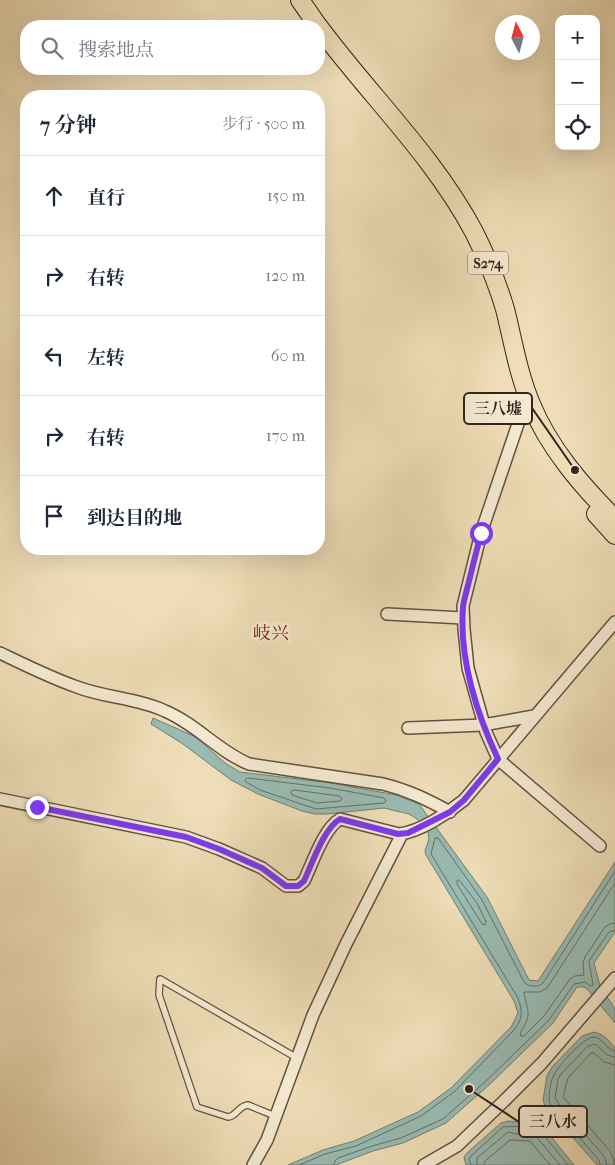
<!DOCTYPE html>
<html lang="zh">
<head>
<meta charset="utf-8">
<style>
	:root { --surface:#fff; --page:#f2f2f3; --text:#1f2937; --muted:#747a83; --line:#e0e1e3 }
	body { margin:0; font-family:"IM FELL French Canon","Noto Serif SC",serif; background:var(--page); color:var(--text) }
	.controls { position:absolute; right:15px; top:15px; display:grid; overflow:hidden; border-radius:10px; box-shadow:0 5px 20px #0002 }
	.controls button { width:45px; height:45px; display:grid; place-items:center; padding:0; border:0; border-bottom:1px solid var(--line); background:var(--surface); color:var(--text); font:25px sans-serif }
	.compass { position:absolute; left:495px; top:15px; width:45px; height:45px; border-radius:50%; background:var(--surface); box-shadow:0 5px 20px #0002; rotate:354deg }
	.stop { position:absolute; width:15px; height:15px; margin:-11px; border:4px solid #7c3aed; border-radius:50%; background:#fff }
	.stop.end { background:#7c3aed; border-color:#fff; box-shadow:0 1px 5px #0008 }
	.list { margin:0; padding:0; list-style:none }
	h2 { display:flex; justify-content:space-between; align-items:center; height:65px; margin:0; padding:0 20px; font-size:21px }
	h2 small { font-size:16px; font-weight:400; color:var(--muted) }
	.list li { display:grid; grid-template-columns:32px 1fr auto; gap:15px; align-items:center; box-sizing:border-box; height:80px; padding:0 20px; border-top:1px solid var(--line) }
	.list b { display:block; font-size:19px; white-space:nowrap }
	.list em { font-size:16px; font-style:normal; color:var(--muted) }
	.icon { flex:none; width:28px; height:28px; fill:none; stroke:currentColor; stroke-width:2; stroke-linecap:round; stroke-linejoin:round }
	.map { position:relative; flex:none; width:615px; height:1165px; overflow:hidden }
	.search { position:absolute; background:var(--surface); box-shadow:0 5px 20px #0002; left:20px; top:20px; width:305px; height:55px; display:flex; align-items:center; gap:12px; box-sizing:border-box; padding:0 18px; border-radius:20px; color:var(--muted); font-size:19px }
	.panel { position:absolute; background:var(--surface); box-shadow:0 5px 20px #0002; left:20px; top:90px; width:305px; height:465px; border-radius:20px }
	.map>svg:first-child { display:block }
</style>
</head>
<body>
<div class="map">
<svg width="615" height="1165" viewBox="0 0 615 1165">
	<rect width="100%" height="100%" fill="#eeddb7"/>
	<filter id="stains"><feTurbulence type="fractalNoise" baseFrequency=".004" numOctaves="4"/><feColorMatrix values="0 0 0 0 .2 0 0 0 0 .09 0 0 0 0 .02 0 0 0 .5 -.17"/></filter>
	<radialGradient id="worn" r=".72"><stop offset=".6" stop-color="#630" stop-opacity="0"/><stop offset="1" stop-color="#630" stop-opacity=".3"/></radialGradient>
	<g fill="#99bbb2" stroke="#717e76">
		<polygon points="153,718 196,737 225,763 240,772 331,783 396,795 419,804 487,897 529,980 538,981 615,862 615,932 594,963 600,986 615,1009 615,1023 588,990 584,987 577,987 553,1023 489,1085 446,1123 403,1143 373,1151 336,1165 288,1165 323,1150 354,1141 418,1112 451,1088 511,1027 518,1013 514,1001 426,855 425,851 429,839 428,831 417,819 409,814 384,808 327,814 315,814 302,811 258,794 231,780 183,744 151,724"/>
		<path d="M594,1032C604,1034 609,1041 615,1048V1165H597L553,1115L545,1106L543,1100L547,1076L552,1067L582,1036Z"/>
		<path d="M509,1121C519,1123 532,1120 541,1124L574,1165H466L464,1157L468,1152L501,1123Z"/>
	</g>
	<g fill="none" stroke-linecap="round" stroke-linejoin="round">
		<g stroke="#666f67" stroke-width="1">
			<polygon points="248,778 330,788 384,798 386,801 384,803 316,809 260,790 246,782 245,780"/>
			<polygon points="294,790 340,796 342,799 340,801 317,803 292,795 291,792"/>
			<polygon points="459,880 477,903 486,922 485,925 482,924 457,884 457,881"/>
			<path d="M615,883L547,988L540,992H524C527,1012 533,1013 520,1033L521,1036H524L544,1016L570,979L575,976L584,975L583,963L585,957L605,927L610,924L615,923"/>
			<path d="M299,1165L325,1154L356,1146L421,1116L454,1092L514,1030C523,1018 523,1012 518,998L431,854L435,838H438L482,900L524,982C529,987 538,988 543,983L615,871"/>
			<polyline points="334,1165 335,1161 338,1158 372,1146 401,1138 443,1119 486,1081 549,1020 574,984 585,982 591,986 593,985 589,961 609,932 615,930"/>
			<path d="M471,1165L469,1159L472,1155L503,1127C509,1126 530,1127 537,1127L568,1165"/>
			<polyline points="477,1165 477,1158 508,1132 517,1134 534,1134 560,1165"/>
			<polyline points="484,1165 485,1161 510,1140 530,1141 550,1165"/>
			<path d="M600,1165L599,1160L550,1104C548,1098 550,1083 553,1077C556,1068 583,1038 593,1037C603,1037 606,1050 615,1051"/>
			<polyline points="607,1165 604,1156 561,1107 555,1098 558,1079 561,1074 588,1046 595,1044 607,1055 615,1057"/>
			<polyline points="614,1165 613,1158 610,1151 563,1097 568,1078 591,1053 594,1053 604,1062 615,1065"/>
		</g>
		<defs>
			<path id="service" d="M275,1116L248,1105C238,1106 237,1116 228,1117L197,1107L159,995L160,979L297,1058"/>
			<g id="minor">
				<polyline points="522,412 481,533 463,606 464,629 468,668 486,732 498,759 600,846"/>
				<polyline points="387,614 463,618"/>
				<path d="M0,653C25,665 51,678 77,687C106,698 137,698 165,711C196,724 218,751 249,764L383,784C408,790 428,800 450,812"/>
				<polyline points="408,728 483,725 534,716"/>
				<path d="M0,799L186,837L219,849L262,868L286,886H298L304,881C312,864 324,828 340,819L399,834C420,832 448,813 464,800L615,622"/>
				<polyline points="253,1165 267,1140 313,1015 346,944 402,834"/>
				<polyline points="424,1165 457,1146 503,1102 542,1063 615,978"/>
			</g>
			<g id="primary">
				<polyline points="300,0 318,26"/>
				<path d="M319,27C370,96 433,155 474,232C486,256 497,282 505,309C513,341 518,373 531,404C549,448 582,486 615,519"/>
				<polyline points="596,514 615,535"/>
			</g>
		</defs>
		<use href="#service" stroke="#625243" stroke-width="8"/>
		<use href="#minor" stroke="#625243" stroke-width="14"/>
		<use href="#primary" stroke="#34231c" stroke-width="20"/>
		<use href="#service" stroke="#f4e9d0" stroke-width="5.5"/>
		<use href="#minor" stroke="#f4e9d0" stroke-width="11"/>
		<use href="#primary" stroke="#eeddb7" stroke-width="18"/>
	</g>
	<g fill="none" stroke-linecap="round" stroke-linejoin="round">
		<path stroke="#7c3aed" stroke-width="6" d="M37,807L186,837L219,849L262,868L286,886H298L304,881C312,864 324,828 340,819L398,834L408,833L450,812L464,800L498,759C477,714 459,659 463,607C464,599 467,590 469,581C473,565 477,549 481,533"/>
	</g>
	<g text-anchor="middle" stroke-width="5" stroke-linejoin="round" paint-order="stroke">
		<rect fill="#f4e9d0" stroke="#6e5e52" stroke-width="1" x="468" y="251.5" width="40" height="23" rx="4"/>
		<g font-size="14" font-weight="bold" fill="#34231c">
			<text x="488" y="268">S274</text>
		</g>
		<g font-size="18" fill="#7a1f14" stroke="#f4e9d0">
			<text x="271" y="639">岐兴</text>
		</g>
	</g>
	<path fill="none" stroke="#34231c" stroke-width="2" d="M575 470L532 408M469 1089L519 1122"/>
	<g fill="#34231c" stroke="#f4e9d0" stroke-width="2">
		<circle cx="575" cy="470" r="5"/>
		<circle cx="469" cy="1089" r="5"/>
	</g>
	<g fill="#f4e9d0" stroke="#34231c" stroke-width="2">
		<rect x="464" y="393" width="68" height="31" rx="5"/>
		<rect x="519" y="1106" width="68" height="31" rx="5"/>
	</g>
	<g font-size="16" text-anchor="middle" font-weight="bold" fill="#34231c">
		<text x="498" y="414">三八墟</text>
		<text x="553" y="1127">三八水</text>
	</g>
	<rect width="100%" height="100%" filter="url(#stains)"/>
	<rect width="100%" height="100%" fill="url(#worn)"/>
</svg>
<div class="controls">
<button>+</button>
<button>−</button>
<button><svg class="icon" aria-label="locate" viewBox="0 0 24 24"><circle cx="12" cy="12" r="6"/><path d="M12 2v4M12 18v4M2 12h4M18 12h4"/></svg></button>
</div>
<svg class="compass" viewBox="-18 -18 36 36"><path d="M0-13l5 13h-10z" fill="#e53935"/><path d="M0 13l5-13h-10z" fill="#747a83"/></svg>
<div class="stop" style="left:481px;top:533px"></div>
<div class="stop end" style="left:37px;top:807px"></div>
<div class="search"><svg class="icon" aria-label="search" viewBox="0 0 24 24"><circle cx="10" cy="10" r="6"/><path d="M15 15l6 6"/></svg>搜索地点</div>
<section class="panel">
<h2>7 分钟<small>步行 · 500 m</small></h2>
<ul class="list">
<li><svg class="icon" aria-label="ahead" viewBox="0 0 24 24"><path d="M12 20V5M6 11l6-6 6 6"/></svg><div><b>直行</b></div><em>150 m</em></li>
<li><svg class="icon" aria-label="right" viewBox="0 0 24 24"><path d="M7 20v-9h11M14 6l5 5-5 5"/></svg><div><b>右转</b></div><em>120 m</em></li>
<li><svg class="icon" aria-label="left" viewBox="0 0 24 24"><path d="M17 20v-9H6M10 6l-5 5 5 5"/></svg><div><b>左转</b></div><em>60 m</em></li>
<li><svg class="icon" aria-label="right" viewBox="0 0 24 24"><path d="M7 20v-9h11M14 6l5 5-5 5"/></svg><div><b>右转</b></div><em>170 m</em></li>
<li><svg class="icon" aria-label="arrive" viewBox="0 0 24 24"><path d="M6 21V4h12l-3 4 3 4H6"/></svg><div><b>到达目的地</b></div></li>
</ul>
</section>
</div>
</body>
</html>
